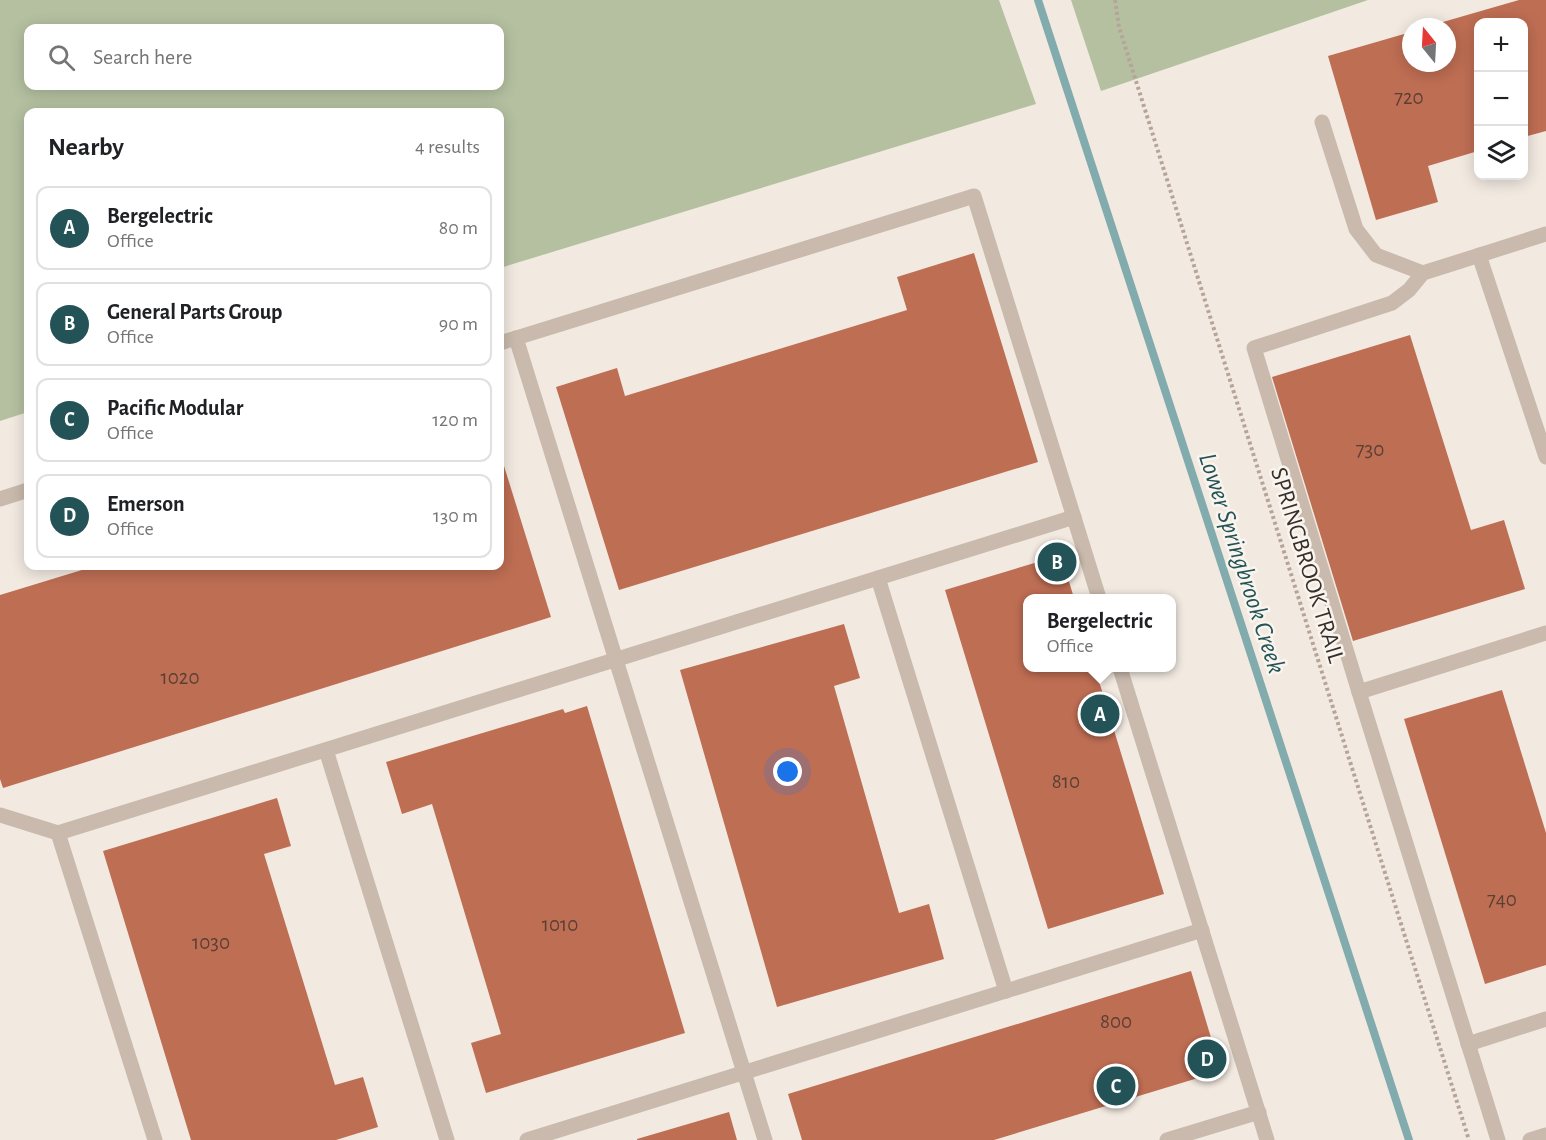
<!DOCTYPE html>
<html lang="en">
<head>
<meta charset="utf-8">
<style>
	:root { --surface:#fff; --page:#f2f2f2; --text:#202124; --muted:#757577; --line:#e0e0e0; --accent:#235357 }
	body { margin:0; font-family:"Alegreya Sans",sans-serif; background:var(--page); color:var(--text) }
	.controls { position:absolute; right:18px; top:18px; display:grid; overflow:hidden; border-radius:12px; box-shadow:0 3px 15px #0003 }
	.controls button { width:54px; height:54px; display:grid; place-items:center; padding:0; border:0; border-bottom:2px solid var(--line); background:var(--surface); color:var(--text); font:30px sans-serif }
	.compass { position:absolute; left:1402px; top:18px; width:54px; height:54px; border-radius:50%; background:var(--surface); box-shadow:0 3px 15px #0003; rotate:342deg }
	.you { position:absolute; left:788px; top:772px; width:21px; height:21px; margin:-15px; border:4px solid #fff; border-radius:50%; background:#1a73e8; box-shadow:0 0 0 9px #1a73e833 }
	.badge { display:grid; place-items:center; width:39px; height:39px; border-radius:50%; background:var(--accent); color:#fff; font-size:20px; font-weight:700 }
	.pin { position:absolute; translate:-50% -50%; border:3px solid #fff; box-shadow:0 2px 6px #0006 }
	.popup { position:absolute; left:1023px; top:594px; width:153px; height:78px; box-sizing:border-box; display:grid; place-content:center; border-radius:12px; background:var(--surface); filter:drop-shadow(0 2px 4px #0005); font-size:20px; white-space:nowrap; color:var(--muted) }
	.popup b { font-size:22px; color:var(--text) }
	.popup::after { content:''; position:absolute; left:50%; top:100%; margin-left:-12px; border:12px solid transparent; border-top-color:var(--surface) }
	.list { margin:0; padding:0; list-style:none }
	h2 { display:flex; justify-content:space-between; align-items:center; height:78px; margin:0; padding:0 24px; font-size:26px }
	h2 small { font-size:20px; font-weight:400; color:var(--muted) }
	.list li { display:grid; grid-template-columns:39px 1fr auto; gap:18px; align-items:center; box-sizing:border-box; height:84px; margin:0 12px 12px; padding:0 12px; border:2px solid var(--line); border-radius:12px }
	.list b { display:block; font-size:22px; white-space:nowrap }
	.list p { margin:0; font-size:20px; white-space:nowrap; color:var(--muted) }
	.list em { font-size:20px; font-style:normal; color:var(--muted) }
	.icon { flex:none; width:33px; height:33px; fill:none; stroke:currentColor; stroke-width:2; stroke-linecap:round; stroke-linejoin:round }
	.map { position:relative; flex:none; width:1546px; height:1140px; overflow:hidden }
	.search { position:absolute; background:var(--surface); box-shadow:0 3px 15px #0003; left:24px; top:24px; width:480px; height:66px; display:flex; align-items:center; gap:15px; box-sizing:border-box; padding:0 21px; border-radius:12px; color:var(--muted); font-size:22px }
	.panel { position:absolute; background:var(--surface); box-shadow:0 3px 15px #0003; left:24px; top:108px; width:480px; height:462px; border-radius:12px }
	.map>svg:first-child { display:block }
</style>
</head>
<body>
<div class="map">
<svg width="1546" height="1140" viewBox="0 0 1546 1140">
	<rect width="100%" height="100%" fill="#f2eae1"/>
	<g fill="#b5c0a1" fill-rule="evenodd">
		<path d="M0,0H999L1036,104L500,268V112H28V412L0,421ZM28,28H500V86H28Z"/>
		<polygon points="1071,0 1368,0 1101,91"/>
	</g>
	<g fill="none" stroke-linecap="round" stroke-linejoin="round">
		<polyline stroke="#81abad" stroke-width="8" points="1038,0 1409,1140"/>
	</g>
	<g fill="#be6e53">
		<polygon points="1519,0 1546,0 1546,131 1524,137 1524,22 1478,22 1478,151 1428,166 1438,202 1376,220 1328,56 1411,32 1411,63 1447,63 1447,27 1429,26"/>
		<polygon points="974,253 1038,462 619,590 556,387 617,368 625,396 907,310 897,277"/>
		<polygon points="1410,335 1471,530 1504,520 1525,589 1353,641 1272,377"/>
		<polygon points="500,453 551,617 3,788 0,779 0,595 95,566 500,566"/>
		<polygon points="1061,555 1074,598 1028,598 1028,668 1095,668 1164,894 1048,929 945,590"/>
		<polygon points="844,624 860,678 834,686 899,913 929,904 944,959 777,1007 680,670"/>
		<polygon points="1502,690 1546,833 1546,965 1485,984 1404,719"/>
		<polygon points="587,706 685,1033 486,1093 471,1043 501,1034 432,804 402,814 386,762 563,709 565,713"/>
		<polygon points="277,798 291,846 264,854 335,1085 363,1077 378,1127 336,1140 191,1140 103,851"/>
		<polygon points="1191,971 1221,1071 994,1140 802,1140 788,1094"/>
		<polygon points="729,1112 737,1140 637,1140 637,1139"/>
	</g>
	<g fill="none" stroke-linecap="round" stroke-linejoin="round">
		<polyline stroke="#b5a497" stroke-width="4" stroke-dasharray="3 3" stroke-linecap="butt" points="1115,0 1119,27 1469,1140"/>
		<g stroke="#c9baad" stroke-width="15">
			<polyline points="1322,122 1356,229 1376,255 1423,273"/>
			<polyline points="1479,255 1546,457"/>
			<polyline points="516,338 765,1140"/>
			<polyline points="500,343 974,196 1099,598"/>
			<polyline points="0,499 28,490"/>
			<polyline points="878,578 1006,991"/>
			<polyline points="1120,668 1267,1140"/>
			<polyline points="1359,692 1254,348 1392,303 1409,290 1423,273 1546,234"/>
			<polyline points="326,750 447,1140"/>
			<polyline points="0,815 58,833 155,1140"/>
			<polyline points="58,833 1074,517"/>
			<polyline points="1468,1044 1546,1019"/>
			<polyline points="527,1140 1202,930"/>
			<polyline points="1167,1140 1259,1112"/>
			<polyline points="1498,1140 1359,692 1546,633"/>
			<polyline points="1530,1140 1546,1135"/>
		</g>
	</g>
	<g text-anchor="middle" stroke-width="5" stroke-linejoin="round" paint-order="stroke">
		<g font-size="21" fill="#5a3f35">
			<text x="1409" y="104">720</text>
			<text x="1370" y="456">730</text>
			<text x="180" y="684">1020</text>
			<text x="1066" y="788">810</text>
			<text x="1502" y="906">740</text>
			<text x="560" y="931">1010</text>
			<text x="211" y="949">1030</text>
			<text x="1116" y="1028">800</text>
		</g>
		<g font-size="24" fill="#382f2b" stroke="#f9f4ed">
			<text transform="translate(1308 565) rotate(73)" y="8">SPRINGBROOK TRAIL</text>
		</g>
		<g font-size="26" font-style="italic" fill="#235357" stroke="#f9f4ed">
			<text transform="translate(1243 563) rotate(72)" y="9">Lower Springbrook Creek</text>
		</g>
	</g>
</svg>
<div class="controls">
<button>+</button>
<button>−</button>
<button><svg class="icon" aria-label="layers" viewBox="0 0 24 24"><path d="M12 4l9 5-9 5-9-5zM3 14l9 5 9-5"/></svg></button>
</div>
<svg class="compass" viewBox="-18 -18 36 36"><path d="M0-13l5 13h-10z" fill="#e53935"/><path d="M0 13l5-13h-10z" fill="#757577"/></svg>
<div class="you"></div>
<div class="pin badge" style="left:1100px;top:714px">A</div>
<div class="popup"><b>Bergelectric</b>Office</div>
<div class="pin badge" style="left:1057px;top:562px">B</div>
<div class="pin badge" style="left:1116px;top:1086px">C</div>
<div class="pin badge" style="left:1207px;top:1059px">D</div>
<div class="search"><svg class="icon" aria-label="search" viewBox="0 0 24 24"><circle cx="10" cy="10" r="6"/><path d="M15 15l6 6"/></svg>Search here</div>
<section class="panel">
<h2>Nearby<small>4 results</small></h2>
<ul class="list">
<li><span class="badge">A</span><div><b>Bergelectric</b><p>Office</p></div><em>80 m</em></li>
<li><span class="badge">B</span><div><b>General Parts Group</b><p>Office</p></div><em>90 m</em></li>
<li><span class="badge">C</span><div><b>Pacific Modular</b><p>Office</p></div><em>120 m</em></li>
<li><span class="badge">D</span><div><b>Emerson</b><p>Office</p></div><em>130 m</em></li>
</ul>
</section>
</div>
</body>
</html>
